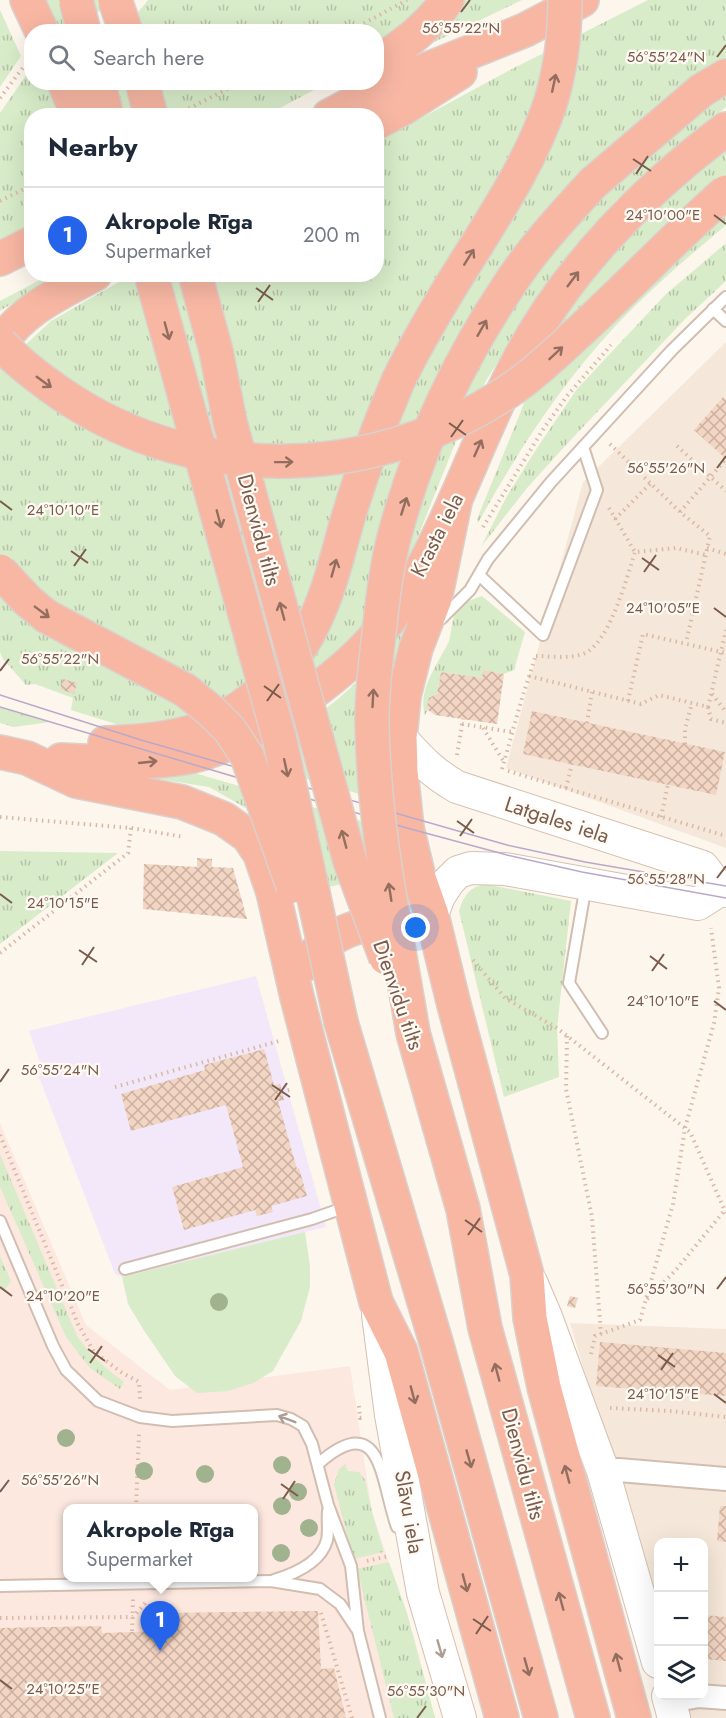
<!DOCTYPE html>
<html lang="en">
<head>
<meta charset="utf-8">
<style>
	:root { --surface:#fff; --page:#f6f6f7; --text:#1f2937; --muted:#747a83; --line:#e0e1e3; --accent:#2563eb }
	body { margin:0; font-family:Jost,sans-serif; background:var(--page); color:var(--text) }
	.controls { position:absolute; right:18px; bottom:18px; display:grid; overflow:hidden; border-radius:12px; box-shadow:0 6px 24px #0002 }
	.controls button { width:54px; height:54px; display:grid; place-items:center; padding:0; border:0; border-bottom:2px solid var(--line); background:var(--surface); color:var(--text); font:30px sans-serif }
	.you { position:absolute; left:416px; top:928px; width:21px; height:21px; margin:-15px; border:4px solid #fff; border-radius:50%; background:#1a73e8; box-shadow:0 0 0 9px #1a73e833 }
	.badge { display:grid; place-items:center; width:39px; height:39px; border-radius:50%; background:var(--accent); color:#fff; font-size:20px; font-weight:700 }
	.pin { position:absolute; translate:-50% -50px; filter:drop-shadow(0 2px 3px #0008) }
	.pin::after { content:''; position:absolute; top:32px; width:21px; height:18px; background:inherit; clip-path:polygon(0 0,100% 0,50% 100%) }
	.popup { position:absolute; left:63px; top:1504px; width:195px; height:78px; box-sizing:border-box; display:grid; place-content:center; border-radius:12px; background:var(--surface); filter:drop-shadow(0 2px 4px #0005); font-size:20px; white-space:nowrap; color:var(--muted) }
	.popup b { font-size:22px; color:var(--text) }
	.popup::after { content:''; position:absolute; left:50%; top:100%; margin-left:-12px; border:12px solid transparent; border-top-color:var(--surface) }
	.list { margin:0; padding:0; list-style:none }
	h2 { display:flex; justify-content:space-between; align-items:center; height:78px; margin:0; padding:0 24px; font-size:26px }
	h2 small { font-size:20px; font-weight:400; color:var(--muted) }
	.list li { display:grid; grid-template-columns:39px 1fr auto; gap:18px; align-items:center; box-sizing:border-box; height:96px; padding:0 24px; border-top:2px solid var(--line) }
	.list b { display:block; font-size:22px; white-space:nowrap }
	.list p { margin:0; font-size:20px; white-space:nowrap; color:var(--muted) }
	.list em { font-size:20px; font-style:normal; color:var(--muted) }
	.icon { flex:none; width:33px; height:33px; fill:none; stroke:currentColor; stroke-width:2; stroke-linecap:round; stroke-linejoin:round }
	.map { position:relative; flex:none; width:726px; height:1718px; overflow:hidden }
	.search { position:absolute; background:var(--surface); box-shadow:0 6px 24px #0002; left:24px; top:24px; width:360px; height:66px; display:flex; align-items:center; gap:15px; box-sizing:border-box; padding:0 21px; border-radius:24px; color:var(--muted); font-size:22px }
	.panel { position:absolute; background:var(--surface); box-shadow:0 6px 24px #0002; left:24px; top:108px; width:360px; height:174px; border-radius:24px }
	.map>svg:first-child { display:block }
</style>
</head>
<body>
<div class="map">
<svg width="726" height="1718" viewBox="0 0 726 1718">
	<defs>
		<pattern id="grass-tufts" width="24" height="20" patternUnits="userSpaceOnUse" patternTransform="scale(1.5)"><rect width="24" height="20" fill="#d8ecc9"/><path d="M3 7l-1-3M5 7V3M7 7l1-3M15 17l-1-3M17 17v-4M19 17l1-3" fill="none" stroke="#b4c2a5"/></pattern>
		<pattern id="building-cross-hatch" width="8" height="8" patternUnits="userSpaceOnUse" patternTransform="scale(1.5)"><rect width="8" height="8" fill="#f3d5c3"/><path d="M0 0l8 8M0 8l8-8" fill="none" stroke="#cab0a1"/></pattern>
	</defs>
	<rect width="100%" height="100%" fill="#fdf6ec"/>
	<g fill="#f5e8da">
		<polygon points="726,342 726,848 506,768 583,482"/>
		<polygon points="570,1323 726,1329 726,1718 688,1718 682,1696 704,1696 704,1542 658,1542 658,1618"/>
	</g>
	<path fill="#fde8e0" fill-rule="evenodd" d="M0,1123L86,1325L170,1390L350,1366L372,1512L415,1641L435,1718H0ZM67,1508H253V1578H67Z"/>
	<polygon fill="#f3e8fa" points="256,976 326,1227 122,1277 115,1274 39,1077 42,1068 29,1031"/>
	<g fill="url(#grass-tufts)">
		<polygon points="40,0 120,0 61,32 54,31"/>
		<polygon points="148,0 429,0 377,50 376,32 104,32 135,16"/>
		<polygon points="463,0 522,0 426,46 458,9"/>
		<polygon points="648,0 726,0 726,57 680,86 582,172 697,113 726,94 726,107 614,202 545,287 487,379 462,426 415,544 393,590 373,619 334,654 282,694 383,374 364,420 340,486 309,600 286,645 240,701 135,730 71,710 73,698 35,684 26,685 3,659 0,652 0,351 23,347 51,321 131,275 376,274 377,142 512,69"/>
		<polygon points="0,10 21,56 0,87"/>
		<polygon points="31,68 32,82 50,83 65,115 32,116 31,231 0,250 0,113"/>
		<polygon points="76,83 327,83 265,116 85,115"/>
		<path d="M726,147V225C676,267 625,311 584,362C543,412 509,467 478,523L477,519L521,411L539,358L569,308L648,214Z"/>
		<polygon points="726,243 726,281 685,319 566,445 527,488 481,547 507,496 537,448 577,389 665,295"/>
		<polygon points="51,274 58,275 0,311 0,301"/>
		<path d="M482,596L525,632L514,670L504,674L483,670L482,678L441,672L437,694L429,699L427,706L428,710L425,715C417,689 439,663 449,641C452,632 451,622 455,613C460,604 472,599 482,596Z"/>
		<path d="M420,606L391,803L233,758C269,741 307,725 338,699C370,672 395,639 420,606Z"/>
		<polygon points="0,707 50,722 14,727 0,723"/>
		<polygon points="180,769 396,831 402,870 282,898 251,811 209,787 139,776"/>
		<polygon points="0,851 118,853 0,944"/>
		<path d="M485,884L571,901L557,1028L559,1077L504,1097L459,911C464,896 468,888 485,884Z"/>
		<path d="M0,1154L77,1336C90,1355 105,1368 124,1382L120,1389L89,1367L66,1337L0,1187Z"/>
		<polygon points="0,1256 11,1281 5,1290 0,1290"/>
		<polygon points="345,1464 348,1471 359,1472 365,1480 372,1512 384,1552 353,1559 334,1484 339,1469"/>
		<polygon points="389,1562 407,1613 435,1718 394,1718 357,1569"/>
	</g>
	<polygon fill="#d8ecc9" points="305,1232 310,1266 310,1287 301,1321 273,1371 253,1383 228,1391 197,1393 175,1376 143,1329 128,1304 122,1277"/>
	<g fill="url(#building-cross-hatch)">
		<polygon points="723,397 726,400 726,459 694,430"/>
		<polygon points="483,670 504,674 497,724 435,715 428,710 427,706 429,698 437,694 441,672 482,678"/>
		<polygon points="63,679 77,683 74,694 60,689"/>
		<polygon points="532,711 725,752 716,795 523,754"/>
		<polygon points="197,858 212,859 212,867 233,868 247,919 143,909 144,864 197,867"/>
		<polygon points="264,1049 274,1085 280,1084 284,1100 278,1101 297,1169 299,1168 307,1196 271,1206 273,1212 257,1216 255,1210 184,1230 172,1187 243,1167 226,1105 131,1131 121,1094 205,1070 204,1065"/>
		<polygon points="570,1296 578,1298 575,1308 567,1306"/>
		<polygon points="600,1342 726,1353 726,1396 596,1386"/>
		<polygon points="720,1506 726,1506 726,1542 717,1541"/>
		<polygon points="318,1611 321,1669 334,1668 346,1718 0,1718 0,1628 101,1626 102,1633 160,1631 162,1613"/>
		<polygon points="704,1615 726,1617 726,1661 704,1659"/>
	</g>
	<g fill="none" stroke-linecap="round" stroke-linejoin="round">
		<defs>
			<g id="lane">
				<polyline points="713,309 726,321"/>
				<polyline points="479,575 543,635 597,490 583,447"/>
				<polyline points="441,619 470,590 488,559 551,482 672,350 726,297"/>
				<polyline points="586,885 569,983 602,1033"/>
				<polyline points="0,1221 53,1346 66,1370 98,1401 140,1417 172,1421 277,1415 291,1419 303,1426 312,1444 328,1505 351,1566 358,1631 380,1718"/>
				<polyline points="125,1269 312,1219 349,1206"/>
				<path d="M318,1464C383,1406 381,1484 397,1527"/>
				<path d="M274,1580C294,1574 321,1563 327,1540C329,1531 327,1520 328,1511"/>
				<polyline points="0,1586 271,1581 320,1589 340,1604 356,1628"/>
			</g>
			<g id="street">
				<polyline points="603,1471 619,1470 726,1479"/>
				<polyline points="670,1701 699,1696 726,1698"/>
			</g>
			<g id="secondary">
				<path d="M400,737C418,758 434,774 457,787L703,867L720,890"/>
				<polyline points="432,915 439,896 449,881 458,872 471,868 505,869 698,904 720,890 726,891"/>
				<polyline points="531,1282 546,1317 603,1471 658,1662"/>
				<polyline points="378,1315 391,1415 423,1593 460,1718"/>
				<polyline points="668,1696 674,1718"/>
			</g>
			<g id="highway">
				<polyline points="27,0 42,32"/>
				<path d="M376,64C403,45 429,27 447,0"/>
				<polyline points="64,82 78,116"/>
				<polyline points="98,82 107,116"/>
				<polyline points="142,82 151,116"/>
				<polyline points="329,116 388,85 525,30 582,0"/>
				<polyline points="376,123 402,109 460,72"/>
				<polyline points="593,183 702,90 726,76"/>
				<polyline points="0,259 32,243"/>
				<polyline points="195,274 216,351 230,422"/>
				<path d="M0,345C21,310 60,293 95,274"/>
				<polyline points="455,502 435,599 416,648 404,696 400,737 401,772 407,828 419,878 432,915 454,1005 527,1275 530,1318 544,1387 634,1718"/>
				<path d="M105,743C136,742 184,738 212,724C257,702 296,664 316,618C331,586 338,552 348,518C362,471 379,426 398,381"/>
				<polyline points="0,752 27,758 76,781 182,802 224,819 248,836 260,854 273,892 297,997 376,1302 401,1352 502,1718"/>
				<path d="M61,760C105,762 149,765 193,756C223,749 247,734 273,719C341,677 388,635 425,563C460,498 483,427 518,362C565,271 645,189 726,129"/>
				<path d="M306,964C328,934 363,918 399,926"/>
				<polyline points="341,1022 436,1342 541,1718"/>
				<polyline points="413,1033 463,1209 485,1328 593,1718"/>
			</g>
		</defs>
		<use href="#lane" stroke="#d1beb0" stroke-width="14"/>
		<use href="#street" stroke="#d1beb0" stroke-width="26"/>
		<use href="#secondary" stroke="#d6c0b0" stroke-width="34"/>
		<use href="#highway" stroke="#dad1cd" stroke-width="36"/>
		<g stroke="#d9b8a5" stroke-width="4" stroke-dasharray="1.5 4.5" stroke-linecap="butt">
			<polyline points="348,32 407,0"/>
			<polyline points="0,98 31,57"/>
			<polyline points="178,114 241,82"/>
			<polyline points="0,201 32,185"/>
			<polyline points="610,444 680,512 710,536 686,643"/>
			<polyline points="677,446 726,491"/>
			<polyline points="609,508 635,552 676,548 706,555"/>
			<polyline points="680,512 726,459"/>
			<polyline points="615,519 651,483"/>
			<polyline points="483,527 544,428 567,396 611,345"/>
			<polyline points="707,548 726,554"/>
			<path d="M536,656C551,656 568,659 583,654C609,645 627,577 635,552"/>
			<polyline points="529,676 641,704 659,695 708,707 726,630"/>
			<polyline points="712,694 726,712"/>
			<polyline points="628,701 643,634 726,653"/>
			<polyline points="708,707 711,719 726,723"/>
			<polyline points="587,723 592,692"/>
			<polyline points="462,724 512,732"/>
			<polyline points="483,728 504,762"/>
			<polyline points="685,744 685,729 692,703"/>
			<polyline points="457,755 463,719"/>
			<polyline points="502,769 522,698 536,655"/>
			<polyline points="508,771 726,836"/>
			<polyline points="566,788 572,764"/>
			<polyline points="0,817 131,828 184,837"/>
			<polyline points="661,817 668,784"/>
			<polyline points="0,953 128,853 131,828"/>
			<polyline points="473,960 505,998 557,1028 690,1132 726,1213"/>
			<polyline points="567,1036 566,1089 592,1217 601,1334"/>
			<polyline points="115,1087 279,1041"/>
			<polyline points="282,1092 292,1089"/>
			<polyline points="0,1135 78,1324 94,1352 121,1372 139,1382 140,1399"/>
			<polyline points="647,1299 675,1271 725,1210"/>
			<polyline points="591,1354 595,1336 640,1320 673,1204 685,1128 714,1023 719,988 711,928"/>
			<polyline points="359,1406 360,1418 365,1417"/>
			<polyline points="610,1408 670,1411 726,1417"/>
			<polyline points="136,1508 139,1434"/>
			<polyline points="367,1561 389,1556"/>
			<polyline points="321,1613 352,1718"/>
			<polyline points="0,1618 133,1617 148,1600"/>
			<polyline points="132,1631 133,1599"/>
		</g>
		<use href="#lane" stroke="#fff" stroke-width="10"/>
		<use href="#street" stroke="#fff" stroke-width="22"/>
		<use href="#secondary" stroke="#fff" stroke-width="32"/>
		<use href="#highway" stroke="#f7b7a3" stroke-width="33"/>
		<g stroke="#b9a8c9" stroke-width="1.5">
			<polyline points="0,695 141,740 507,845 585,862 726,886"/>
			<polyline points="0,707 407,828 507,855 582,872 726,898"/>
		</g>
		<defs>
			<g id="highway-bridge">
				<polyline points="76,0 84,32"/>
				<polyline points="115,0 126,32"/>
				<polyline points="151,274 280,741 341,1022"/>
				<path d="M0,343C18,363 41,380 63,395C200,488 382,481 516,386C539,370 560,349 581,330C630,285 676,236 726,192"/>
				<path d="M398,381C421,334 448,290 476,246C504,201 533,155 550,104C560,72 565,34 565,0"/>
				<polyline points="230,422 350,861 386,958"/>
				<polyline points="0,571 27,600 46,616 185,690 211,711 230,730 247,756 293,886"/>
				<path d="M413,1033C396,930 373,825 372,720C372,694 375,668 378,642C382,605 386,566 396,530C420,443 459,360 509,285C533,248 563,216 593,183"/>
			</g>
		</defs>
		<use href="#highway-bridge" stroke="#dad1cd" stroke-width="36" stroke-linecap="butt"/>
		<use href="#highway-bridge" stroke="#f7b7a3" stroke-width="33"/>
	</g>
	<g fill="#a0b28e">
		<circle cx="219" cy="1302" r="9"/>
		<circle cx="66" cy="1438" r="9"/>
		<circle cx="282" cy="1465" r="9"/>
		<circle cx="144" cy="1471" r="9"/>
		<circle cx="205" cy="1474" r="9"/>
		<circle cx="298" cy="1492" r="9"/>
		<circle cx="282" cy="1506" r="9"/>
		<circle cx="309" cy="1528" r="9"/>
		<circle cx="281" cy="1553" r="9"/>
	</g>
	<defs><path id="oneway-shaft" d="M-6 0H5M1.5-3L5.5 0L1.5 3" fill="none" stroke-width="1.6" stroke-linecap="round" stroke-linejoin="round" transform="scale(1.5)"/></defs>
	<g stroke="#936e5e">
		<use href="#oneway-shaft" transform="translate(554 83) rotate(-78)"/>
		<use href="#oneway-shaft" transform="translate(469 257) rotate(-58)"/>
		<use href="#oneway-shaft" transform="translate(573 279) rotate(-53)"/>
		<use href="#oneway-shaft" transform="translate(482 328) rotate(-60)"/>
		<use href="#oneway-shaft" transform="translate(167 331) rotate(75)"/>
		<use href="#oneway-shaft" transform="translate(556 353) rotate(-43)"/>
		<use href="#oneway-shaft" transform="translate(44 382) rotate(36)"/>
		<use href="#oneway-shaft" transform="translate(478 448) rotate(-66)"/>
		<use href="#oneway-shaft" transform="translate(284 462) rotate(-1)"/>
		<use href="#oneway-shaft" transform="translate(404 506) rotate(-72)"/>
		<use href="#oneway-shaft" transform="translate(219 519) rotate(75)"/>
		<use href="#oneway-shaft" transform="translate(334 568) rotate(-74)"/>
		<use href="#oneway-shaft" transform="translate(282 611) rotate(-105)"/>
		<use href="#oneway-shaft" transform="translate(42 612) rotate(37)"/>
		<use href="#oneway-shaft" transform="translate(373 698) rotate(-87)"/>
		<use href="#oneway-shaft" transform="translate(148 762) rotate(-6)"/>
		<use href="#oneway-shaft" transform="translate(286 768) rotate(78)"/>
		<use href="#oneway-shaft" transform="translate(344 839) rotate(-105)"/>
		<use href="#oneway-shaft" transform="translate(390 892) rotate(-99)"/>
		<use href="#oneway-shaft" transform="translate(497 1372) rotate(-105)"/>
		<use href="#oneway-shaft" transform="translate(413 1395) rotate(75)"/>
		<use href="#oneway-shaft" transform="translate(469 1459) rotate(74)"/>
		<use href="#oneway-shaft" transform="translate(567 1474) rotate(-105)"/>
		<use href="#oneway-shaft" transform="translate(465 1583) rotate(75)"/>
		<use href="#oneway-shaft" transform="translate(561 1601) rotate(-105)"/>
		<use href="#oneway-shaft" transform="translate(618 1662) rotate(-105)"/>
		<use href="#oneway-shaft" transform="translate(527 1667) rotate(74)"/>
	</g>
	<g stroke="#af9d94">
		<use href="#oneway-shaft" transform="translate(287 1419) rotate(-159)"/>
		<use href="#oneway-shaft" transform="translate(440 1649) rotate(74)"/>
	</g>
	<path fill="none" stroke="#7a5c4d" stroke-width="2" d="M461,12L470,0M717,57L726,45M633,159L651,171M636,174L648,156M714,215L726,224M256,288L273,300M258,302L270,285M449,423L466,435M451,437L463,420M717,468L726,456M0,501L12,510M71,551L88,563M642,558L659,570M74,566L86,549M644,572L656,555M714,608L726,617M0,671L9,659M264,686L281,698M267,701L279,684M457,821L474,833M460,836L472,819M717,878L726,866M0,894L12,903M79,950L97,962M650,956L667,969M82,965L94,947M652,971L664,954M714,1001L726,1010M0,1082L9,1069M272,1085L290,1097M275,1100L287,1083M465,1220L482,1232M468,1235L480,1218M0,1287L12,1296M717,1289L726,1277M88,1349L105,1361M658,1355L675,1367M90,1363L102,1346M661,1370L673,1353M714,1394L726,1403M281,1484L298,1496M0,1492L9,1480M283,1499L295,1481M473,1619L491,1631M476,1634L488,1616M0,1680L12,1689M417,1718L426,1706"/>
	<g text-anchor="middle" stroke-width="4.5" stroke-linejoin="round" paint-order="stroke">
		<g font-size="21" fill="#7a5c4d" stroke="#fffaf3">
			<text transform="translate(259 530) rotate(75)" y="7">Dienvidu tilts</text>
			<text transform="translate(437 535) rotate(-63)" y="7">Krasta iela</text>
			<text transform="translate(557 820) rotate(18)" y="7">Latgales iela</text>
			<text transform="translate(398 995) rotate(71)" y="7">Dienvidu tilts</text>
			<text transform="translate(523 1464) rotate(75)" y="7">Dienvidu tilts</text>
			<text transform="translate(409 1512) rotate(80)" y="7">Slāvu iela</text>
		</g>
	</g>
	<g font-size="15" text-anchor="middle" fill="#7a5c4d" stroke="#fffaf3" stroke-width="4.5" stroke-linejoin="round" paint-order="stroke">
		<text x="461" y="33">56°55'22"N</text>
		<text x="666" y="62">56°55'24"N</text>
		<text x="663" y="220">24°10'00"E</text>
		<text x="666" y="473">56°55'26"N</text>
		<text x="63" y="515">24°10'10"E</text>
		<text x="663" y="613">24°10'05"E</text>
		<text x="60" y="664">56°55'22"N</text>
		<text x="666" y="884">56°55'28"N</text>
		<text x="63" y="908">24°10'15"E</text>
		<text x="663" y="1006">24°10'10"E</text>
		<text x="60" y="1075">56°55'24"N</text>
		<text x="666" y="1294">56°55'30"N</text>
		<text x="63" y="1301">24°10'20"E</text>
		<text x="663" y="1399">24°10'15"E</text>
		<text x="60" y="1485">56°55'26"N</text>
		<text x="63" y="1694">24°10'25"E</text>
		<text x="426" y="1696">56°55'30"N</text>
	</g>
</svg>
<div class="controls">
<button>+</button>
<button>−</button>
<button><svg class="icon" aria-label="layers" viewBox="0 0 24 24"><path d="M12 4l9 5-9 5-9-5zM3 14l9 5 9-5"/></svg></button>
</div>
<div class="you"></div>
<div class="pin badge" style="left:160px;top:1651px">1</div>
<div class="popup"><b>Akropole Rīga</b>Supermarket</div>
<div class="search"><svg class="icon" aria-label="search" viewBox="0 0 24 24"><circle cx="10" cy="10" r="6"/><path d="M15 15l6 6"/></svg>Search here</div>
<section class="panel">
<h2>Nearby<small></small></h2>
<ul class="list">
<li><span class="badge">1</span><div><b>Akropole Rīga</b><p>Supermarket</p></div><em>200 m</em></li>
</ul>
</section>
</div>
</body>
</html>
